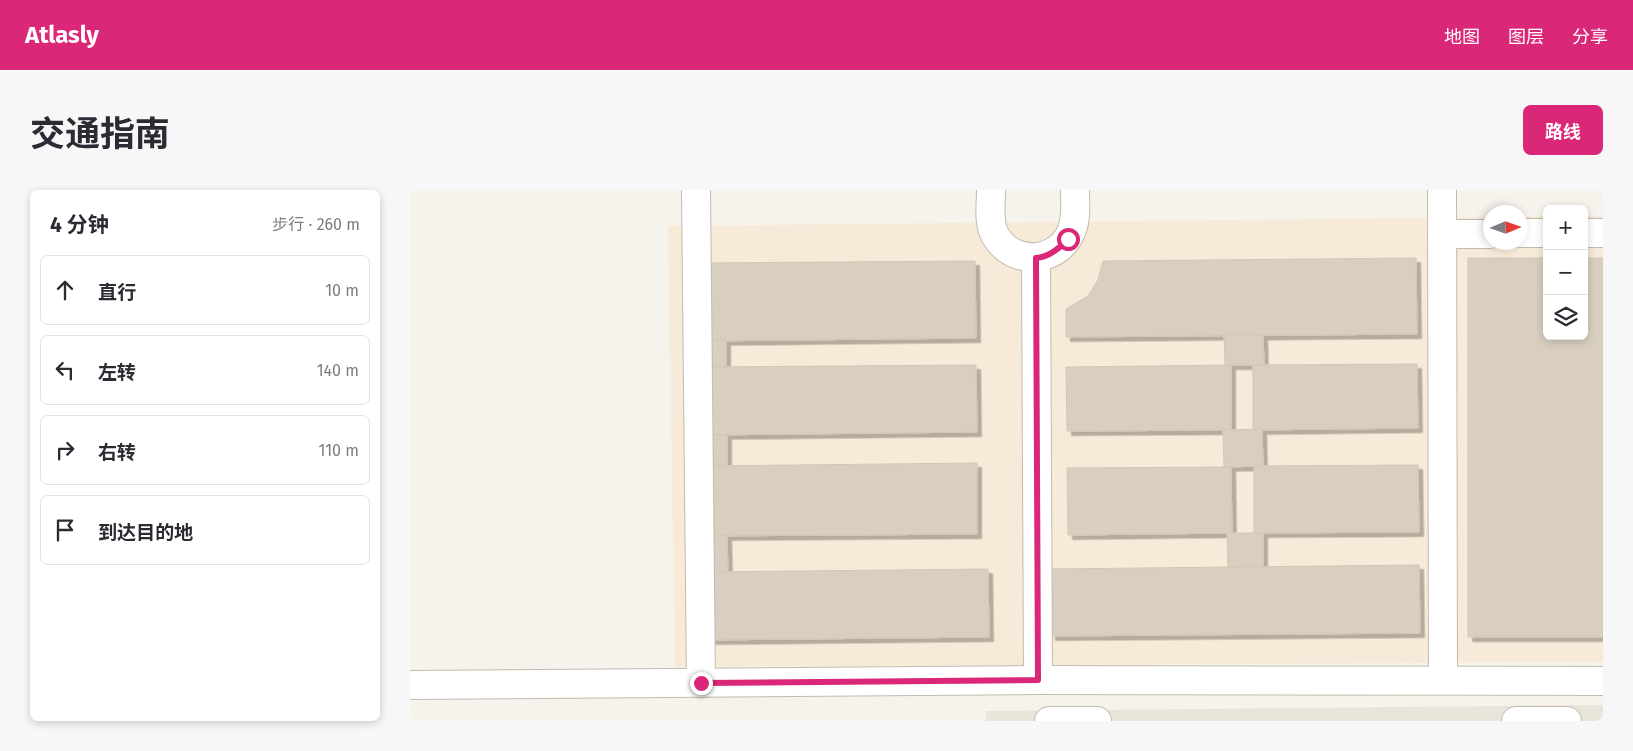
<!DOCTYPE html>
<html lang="zh">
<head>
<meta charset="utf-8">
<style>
	:root { --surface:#fff; --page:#f7f7f7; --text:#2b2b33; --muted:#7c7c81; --line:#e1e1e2; --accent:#db2777 }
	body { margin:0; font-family:"Fira Sans","Noto Sans SC",sans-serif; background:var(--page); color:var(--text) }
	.controls { position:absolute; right:15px; top:15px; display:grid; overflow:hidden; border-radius:8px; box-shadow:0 2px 8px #0003 }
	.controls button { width:45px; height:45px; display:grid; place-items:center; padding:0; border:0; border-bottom:1px solid var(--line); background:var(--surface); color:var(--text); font:25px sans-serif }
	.compass { position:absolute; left:1073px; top:15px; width:45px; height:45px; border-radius:50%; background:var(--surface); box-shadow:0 2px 8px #0003; rotate:88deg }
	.stop { position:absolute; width:15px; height:15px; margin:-11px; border:4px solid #db2777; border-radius:50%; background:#fff }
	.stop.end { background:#db2777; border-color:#fff; box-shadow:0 1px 5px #0008 }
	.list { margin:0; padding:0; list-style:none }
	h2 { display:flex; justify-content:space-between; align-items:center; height:65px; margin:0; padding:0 20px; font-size:21px }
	h2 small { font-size:16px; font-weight:400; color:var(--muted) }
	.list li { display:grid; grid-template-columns:32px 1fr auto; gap:15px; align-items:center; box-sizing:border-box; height:70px; margin:0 10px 10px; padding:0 10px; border:1px solid var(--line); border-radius:8px }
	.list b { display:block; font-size:19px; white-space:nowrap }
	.list em { font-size:16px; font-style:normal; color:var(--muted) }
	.icon { flex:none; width:28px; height:28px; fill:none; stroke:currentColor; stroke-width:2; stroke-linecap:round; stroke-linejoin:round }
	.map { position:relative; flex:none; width:1193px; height:531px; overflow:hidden; border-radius:8px }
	header { display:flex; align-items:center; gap:30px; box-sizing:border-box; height:70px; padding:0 25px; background:var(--accent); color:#fff }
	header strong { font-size:24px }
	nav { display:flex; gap:28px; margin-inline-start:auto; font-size:18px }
	.intro { display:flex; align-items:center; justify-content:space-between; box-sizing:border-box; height:120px; padding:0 30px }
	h1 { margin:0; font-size:35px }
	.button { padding:12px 22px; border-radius:8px; background:var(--accent); color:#fff; font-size:18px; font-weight:700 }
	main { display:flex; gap:30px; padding:0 30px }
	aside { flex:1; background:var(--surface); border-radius:8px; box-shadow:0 2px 8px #0003 }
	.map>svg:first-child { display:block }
</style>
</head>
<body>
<header>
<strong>Atlasly</strong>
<nav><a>地图</a><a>图层</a><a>分享</a></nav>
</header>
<div class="intro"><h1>交通指南</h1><a class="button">路线</a></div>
<main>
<aside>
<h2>4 分钟<small>步行 · 260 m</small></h2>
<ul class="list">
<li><svg class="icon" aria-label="ahead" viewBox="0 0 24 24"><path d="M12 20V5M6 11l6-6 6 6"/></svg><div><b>直行</b></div><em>10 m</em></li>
<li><svg class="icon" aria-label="left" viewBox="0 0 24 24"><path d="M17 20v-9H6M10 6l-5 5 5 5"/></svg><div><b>左转</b></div><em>140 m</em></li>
<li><svg class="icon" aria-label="right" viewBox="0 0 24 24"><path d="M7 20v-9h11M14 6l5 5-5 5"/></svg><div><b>右转</b></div><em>110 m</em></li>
<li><svg class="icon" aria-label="arrive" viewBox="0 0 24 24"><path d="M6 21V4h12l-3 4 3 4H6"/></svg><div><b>到达目的地</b></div></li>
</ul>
</aside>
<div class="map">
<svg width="1193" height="531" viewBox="0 0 1193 531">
	<defs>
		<filter id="shadow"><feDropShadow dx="4.5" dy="4.5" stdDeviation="0" flood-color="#0004"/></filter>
	</defs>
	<rect width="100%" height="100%" fill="#f6f3ec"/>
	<polygon fill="#eae5da" points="1193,515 1193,531 576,531 576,521"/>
	<polygon fill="#f7ead8" points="1137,26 1137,146 1174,146 1174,26 1193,26 1193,472 265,477 258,36 1080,27 1080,52 1110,52 1111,27"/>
	<g fill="#d8cfc1" stroke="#d3c7b4" filter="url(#shadow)">
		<polygon points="1006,68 1007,144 656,147 656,119 678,106 688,90 693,71"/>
		<polygon points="1058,68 1137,68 1137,146 1174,146 1174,68 1193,68 1193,447 1058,447"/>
		<polygon points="565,71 566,148 292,151 291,73"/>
		<polygon points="814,145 853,145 854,175 815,175"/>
		<polygon points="316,150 316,177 292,177 292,151"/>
		<polygon points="1007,174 1008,238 843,240 843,175"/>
		<polygon points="566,175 567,242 293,245 292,177"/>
		<polygon points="821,175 821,240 657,241 656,177"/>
		<polygon points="852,239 853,276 814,277 813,240"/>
		<rect x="293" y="245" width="24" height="31"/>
		<polygon points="567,273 567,344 293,346 293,276"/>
		<polygon points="1008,275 1009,342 844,343 844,276"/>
		<polygon points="821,277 822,343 658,345 657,278"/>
		<polygon points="817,343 853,343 853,377 818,377"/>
		<polygon points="293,346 317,346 318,382 294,382"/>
		<polygon points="1009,375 1010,443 641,446 640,379"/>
		<polygon points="578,379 579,447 294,450 294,382"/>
	</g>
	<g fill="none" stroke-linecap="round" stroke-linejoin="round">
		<defs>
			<g id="minor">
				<polyline points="286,0 291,493"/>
				<path d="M581,0C581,15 578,32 585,45C602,76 647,74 661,42C667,29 665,13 665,0"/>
				<polyline points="1032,0 1033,489"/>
				<polyline points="1110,43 1137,43"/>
				<polyline points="1174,43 1193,43"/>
				<polyline points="1032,44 1080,44"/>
				<polyline points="626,68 628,490"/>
				<polyline points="0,495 628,490 1193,491"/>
				<polyline points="639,531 687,531"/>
				<polyline points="1106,531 1157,531"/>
			</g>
		</defs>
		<use href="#minor" stroke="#c2bbae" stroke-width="30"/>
		<use href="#minor" stroke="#fff" stroke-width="28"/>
	</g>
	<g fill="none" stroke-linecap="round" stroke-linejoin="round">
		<path stroke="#db2777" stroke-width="6" d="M291,493L628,490L626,68C639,67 649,59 658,49"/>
	</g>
</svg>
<div class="controls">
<button>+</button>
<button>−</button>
<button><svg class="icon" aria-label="layers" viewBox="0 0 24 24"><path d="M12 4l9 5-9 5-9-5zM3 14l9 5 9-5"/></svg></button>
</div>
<svg class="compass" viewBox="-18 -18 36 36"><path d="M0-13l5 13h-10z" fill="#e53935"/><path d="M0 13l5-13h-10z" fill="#7c7c81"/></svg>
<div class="stop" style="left:658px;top:49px"></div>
<div class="stop end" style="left:291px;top:493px"></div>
</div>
</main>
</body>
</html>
